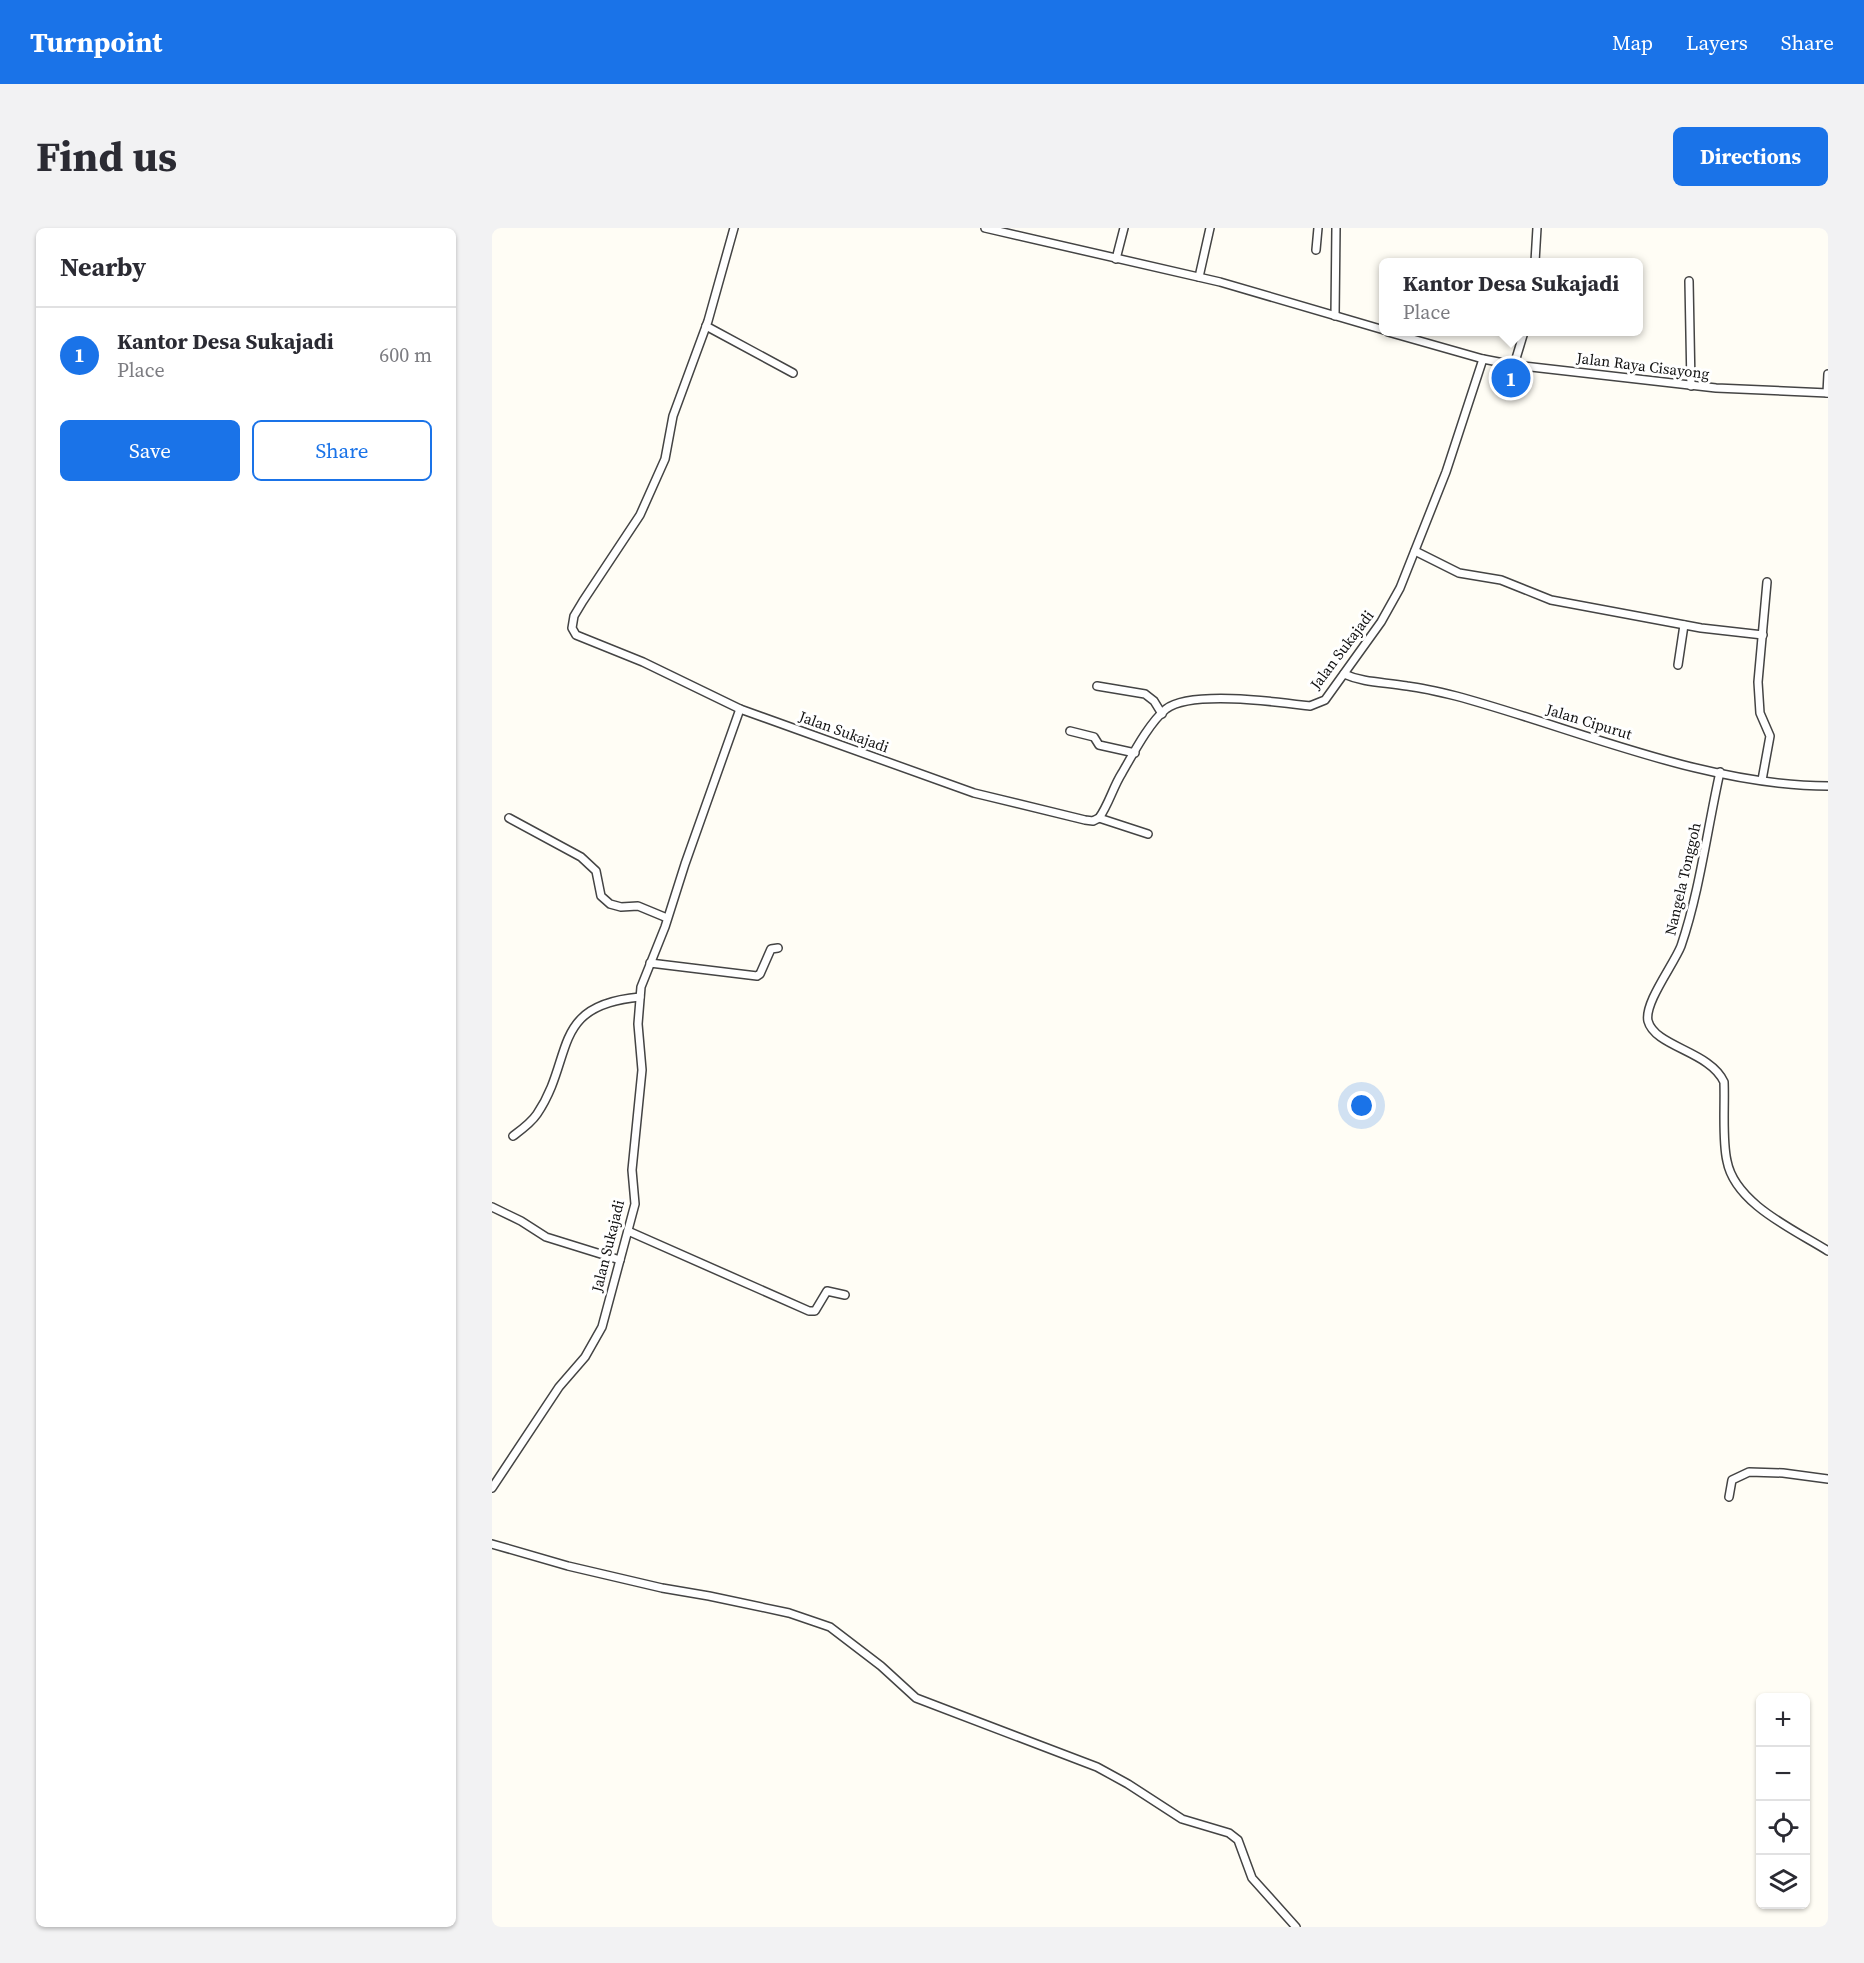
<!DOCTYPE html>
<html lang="en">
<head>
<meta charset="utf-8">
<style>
	:root { --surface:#fff; --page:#f2f2f3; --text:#2b2b33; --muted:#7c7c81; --line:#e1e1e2; --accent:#1a73e8 }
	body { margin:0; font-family:"Source Serif 4",serif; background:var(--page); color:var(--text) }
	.controls { position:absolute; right:18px; bottom:18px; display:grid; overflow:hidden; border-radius:9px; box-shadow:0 2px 4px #0004 }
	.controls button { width:54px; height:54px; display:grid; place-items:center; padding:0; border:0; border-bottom:2px solid var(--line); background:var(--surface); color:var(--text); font:30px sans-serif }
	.you { position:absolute; left:870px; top:878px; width:21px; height:21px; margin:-15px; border:4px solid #fff; border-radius:50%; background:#1a73e8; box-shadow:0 0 0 9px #1a73e833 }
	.badge { display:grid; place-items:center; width:39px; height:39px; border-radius:50%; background:var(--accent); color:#fff; font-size:20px; font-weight:700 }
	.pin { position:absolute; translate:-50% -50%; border:3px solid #fff; box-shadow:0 2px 6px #0006 }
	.popup { position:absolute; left:887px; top:30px; width:264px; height:78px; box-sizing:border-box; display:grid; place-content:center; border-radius:9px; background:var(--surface); filter:drop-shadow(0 2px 4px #0005); font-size:20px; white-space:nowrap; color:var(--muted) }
	.popup b { font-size:22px; color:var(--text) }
	.popup::after { content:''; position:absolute; left:50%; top:100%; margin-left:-12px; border:12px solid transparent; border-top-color:var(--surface) }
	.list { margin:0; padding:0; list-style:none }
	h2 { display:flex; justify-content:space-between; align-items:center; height:78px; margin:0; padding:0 24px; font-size:26px }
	h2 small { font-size:20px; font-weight:400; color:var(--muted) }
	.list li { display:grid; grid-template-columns:39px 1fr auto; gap:18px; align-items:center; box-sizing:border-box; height:96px; padding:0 24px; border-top:2px solid var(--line) }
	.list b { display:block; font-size:22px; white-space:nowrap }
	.list p { margin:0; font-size:20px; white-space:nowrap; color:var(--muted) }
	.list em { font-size:20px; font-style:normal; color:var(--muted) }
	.actions { display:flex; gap:12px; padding:18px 24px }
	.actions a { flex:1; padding:14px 0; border:2px solid var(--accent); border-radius:9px; text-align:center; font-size:21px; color:var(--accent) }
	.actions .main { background:var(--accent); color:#fff }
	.icon { flex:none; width:33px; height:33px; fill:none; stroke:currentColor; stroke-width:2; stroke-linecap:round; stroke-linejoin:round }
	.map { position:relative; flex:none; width:1336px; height:1699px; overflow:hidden; border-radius:9px }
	header { display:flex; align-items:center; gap:36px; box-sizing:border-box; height:84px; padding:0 30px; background:var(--accent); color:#fff }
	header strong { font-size:28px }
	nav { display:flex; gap:33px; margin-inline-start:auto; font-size:21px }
	.intro { display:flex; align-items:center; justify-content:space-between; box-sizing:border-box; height:144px; padding:0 36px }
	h1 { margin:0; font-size:42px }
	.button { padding:15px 27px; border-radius:9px; background:var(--accent); color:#fff; font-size:21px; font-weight:700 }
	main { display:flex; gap:36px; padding:0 36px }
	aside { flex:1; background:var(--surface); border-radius:9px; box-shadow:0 2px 4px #0004 }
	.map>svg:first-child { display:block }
</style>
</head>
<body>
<header>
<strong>Turnpoint</strong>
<nav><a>Map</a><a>Layers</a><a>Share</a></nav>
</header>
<div class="intro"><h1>Find us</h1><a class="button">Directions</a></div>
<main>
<aside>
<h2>Nearby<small></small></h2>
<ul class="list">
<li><span class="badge">1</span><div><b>Kantor Desa Sukajadi</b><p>Place</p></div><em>600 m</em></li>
</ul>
<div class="actions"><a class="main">Save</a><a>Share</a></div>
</aside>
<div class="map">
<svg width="1336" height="1699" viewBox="0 0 1336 1699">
	<rect width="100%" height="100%" fill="#fffdf5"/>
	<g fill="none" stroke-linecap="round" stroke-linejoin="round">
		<defs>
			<g id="minor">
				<polyline points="242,0 216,93 181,188 173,231 148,287 91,373 82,388 80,400 84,407 151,434 248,481"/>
				<polyline points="493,0 728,54 892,102"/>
				<polyline points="824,22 826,0"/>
				<polyline points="624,31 632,0"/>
				<polyline points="1043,34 1045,0"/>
				<polyline points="707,49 718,0"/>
				<polyline points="1197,53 1199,158"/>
				<polyline points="843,88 844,0"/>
				<polyline points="214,98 301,145"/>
				<polyline points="896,104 991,131 1022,137 1224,160 1336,165"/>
				<polyline points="1022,137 1032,104"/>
				<polyline points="1335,165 1336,146"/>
				<polyline points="923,323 967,345 1009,352 1059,372 1209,400 1271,407"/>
				<polyline points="1186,437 1192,397"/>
				<path d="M852,446C872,455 893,454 915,458C931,460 948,464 964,468C1083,500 1212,558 1336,558"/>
				<polyline points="605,458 653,466 662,473 670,486"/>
				<polyline points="578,503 602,509 607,517 643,525"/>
				<path d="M1228,544C1215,602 1208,662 1189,718C1182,736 1152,775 1156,793C1163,819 1218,823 1232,854C1233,878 1230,912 1235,933C1243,976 1303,1002 1336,1023"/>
				<polyline points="1270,552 1278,508 1268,485 1266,454 1275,354"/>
				<polyline points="17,590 89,629 104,643 109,668 118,676 129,679 146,678 175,690"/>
				<polyline points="607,590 656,606"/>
				<polyline points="158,735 265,748 268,746 279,721 286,720"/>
				<path d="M21,908C29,902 39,895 45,886C83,830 57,777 148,769"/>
				<polyline points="0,979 29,993 54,1009 128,1032"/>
				<polyline points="136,1003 317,1083 323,1083 335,1063 353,1067"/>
				<path d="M0,1260L67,1159L93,1129L110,1099L143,976L140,942L150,842L146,796L149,759L173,699L193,636L248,481L482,565L593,592L601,593L607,590C617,576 621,559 630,545C641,526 657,495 674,481C699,462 786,474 818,478L833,472L889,394L908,360L954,244L991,131"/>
				<polyline points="1237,1269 1240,1252 1257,1244 1291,1245 1336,1251"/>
				<polyline points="0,1316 76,1338 170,1360 217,1368 297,1385 338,1399 389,1438 424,1470 605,1539 636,1556 690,1591 737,1605 746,1612 760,1650 804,1699"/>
			</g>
		</defs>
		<use href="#minor" stroke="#444" stroke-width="10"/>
		<use href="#minor" stroke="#fff" stroke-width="7"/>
	</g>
	<g text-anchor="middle" stroke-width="6" stroke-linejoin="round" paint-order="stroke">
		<g font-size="15" fill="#111" stroke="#fff">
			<text transform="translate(1151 138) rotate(7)" y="5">Jalan Raya Cisayong</text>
			<text transform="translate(850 422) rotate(-53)" y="5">Jalan Sukajadi</text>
			<text transform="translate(1097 494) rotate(17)" y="5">Jalan Cipurut</text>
			<text transform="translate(352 504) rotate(20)" y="5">Jalan Sukajadi</text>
			<text transform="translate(1191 651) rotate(-77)" y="5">Nangela Tonggoh</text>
			<text transform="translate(116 1018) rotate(-76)" y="5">Jalan Sukajadi</text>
		</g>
	</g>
</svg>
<div class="controls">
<button>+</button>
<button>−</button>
<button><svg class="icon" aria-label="locate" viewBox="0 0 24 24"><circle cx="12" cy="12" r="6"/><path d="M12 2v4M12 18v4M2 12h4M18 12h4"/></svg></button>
<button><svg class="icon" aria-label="layers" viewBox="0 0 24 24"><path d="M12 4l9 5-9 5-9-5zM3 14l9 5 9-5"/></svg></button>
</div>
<div class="you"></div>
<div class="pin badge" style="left:1019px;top:150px">1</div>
<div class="popup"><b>Kantor Desa Sukajadi</b>Place</div>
</div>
</main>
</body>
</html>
